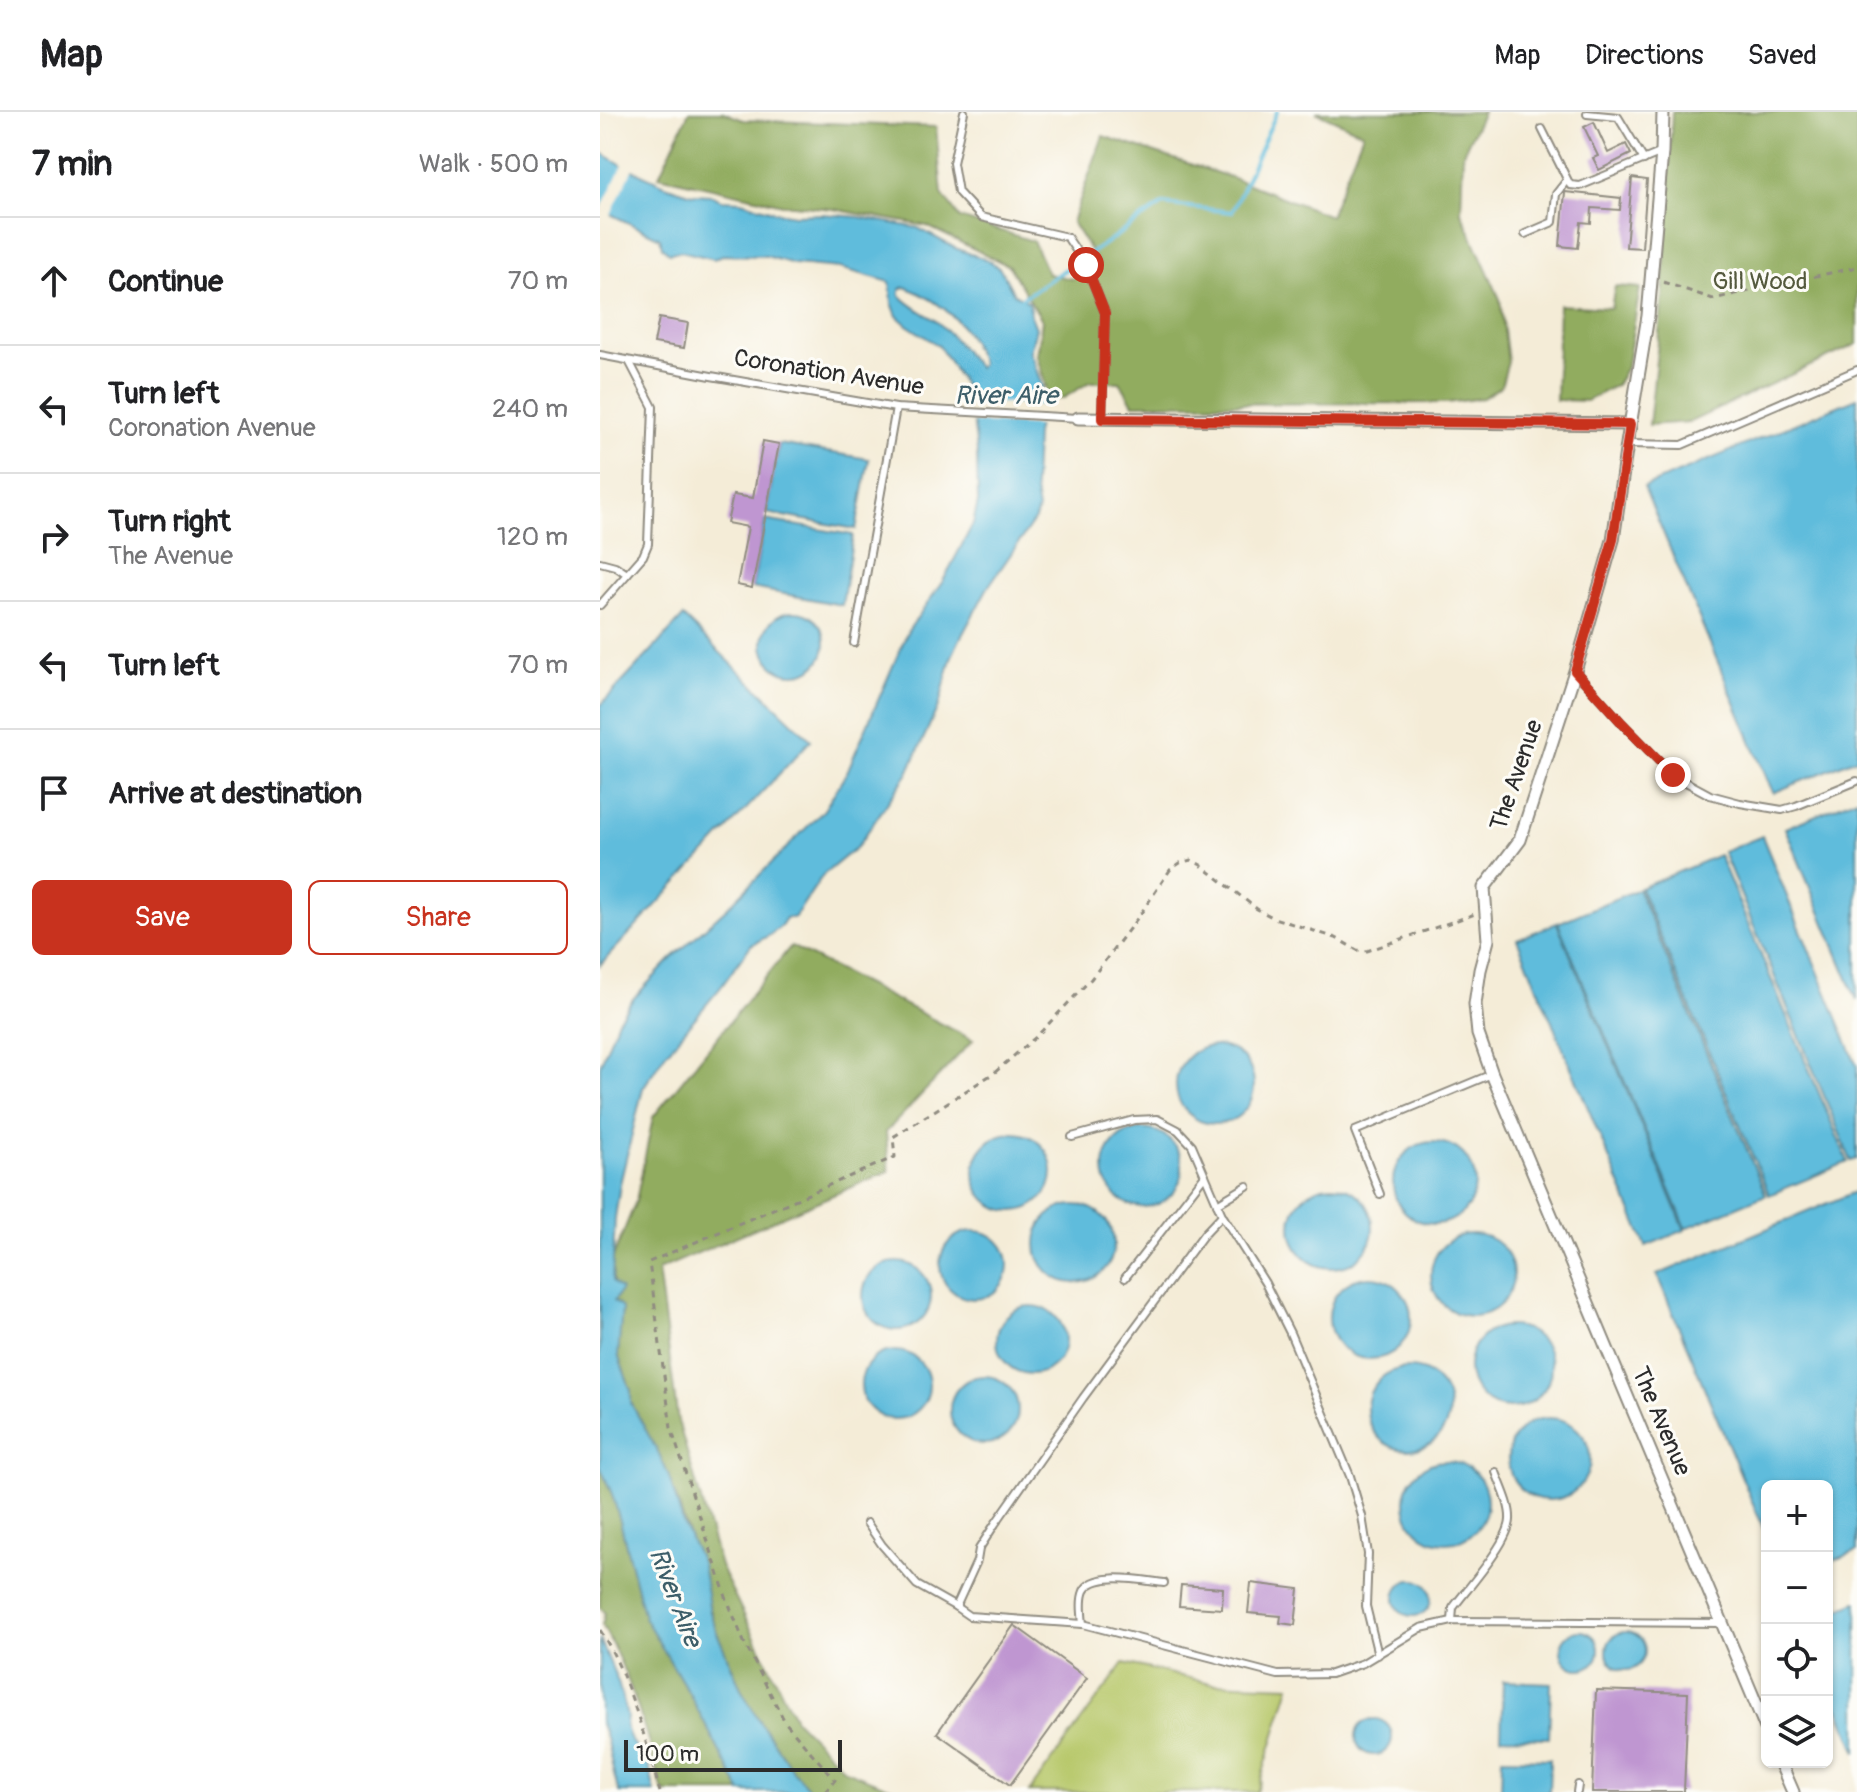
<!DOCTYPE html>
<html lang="en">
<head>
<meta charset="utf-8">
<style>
	:root { --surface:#fff; --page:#f6f6f6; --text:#202124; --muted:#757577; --line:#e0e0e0; --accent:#c8321e }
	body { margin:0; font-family:Pangolin,sans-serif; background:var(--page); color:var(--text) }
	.controls { position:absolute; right:24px; bottom:24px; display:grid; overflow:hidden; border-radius:12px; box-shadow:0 2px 6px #0004 }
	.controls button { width:72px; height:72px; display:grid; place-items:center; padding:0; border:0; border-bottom:2px solid var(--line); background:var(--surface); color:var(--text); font:40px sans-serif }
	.scale { position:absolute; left:24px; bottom:20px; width:218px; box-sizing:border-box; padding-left:8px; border:4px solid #2b2b2b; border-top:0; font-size:22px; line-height:28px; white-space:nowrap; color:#2b2b2b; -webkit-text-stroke:6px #fdfcf7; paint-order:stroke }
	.stop { position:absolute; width:24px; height:24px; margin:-18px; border:6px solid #c8321e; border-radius:50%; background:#fff }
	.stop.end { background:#c8321e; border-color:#fff; box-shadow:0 2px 8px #0008 }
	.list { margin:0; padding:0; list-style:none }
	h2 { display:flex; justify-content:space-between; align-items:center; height:104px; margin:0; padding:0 32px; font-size:34px }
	h2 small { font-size:26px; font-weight:400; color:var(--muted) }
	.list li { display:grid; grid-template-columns:52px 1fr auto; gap:24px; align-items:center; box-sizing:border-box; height:128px; padding:0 32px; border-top:2px solid var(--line) }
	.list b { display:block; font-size:30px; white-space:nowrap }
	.list p { margin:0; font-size:26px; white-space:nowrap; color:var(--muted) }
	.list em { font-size:26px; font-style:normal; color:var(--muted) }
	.actions { display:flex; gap:16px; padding:24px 32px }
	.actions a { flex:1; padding:18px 0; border:2px solid var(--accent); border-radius:12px; text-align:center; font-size:28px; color:var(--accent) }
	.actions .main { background:var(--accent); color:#fff }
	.icon { flex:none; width:44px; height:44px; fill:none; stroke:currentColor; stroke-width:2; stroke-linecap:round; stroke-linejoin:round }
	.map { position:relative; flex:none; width:1257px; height:1680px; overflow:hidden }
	header { display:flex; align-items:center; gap:48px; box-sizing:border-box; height:112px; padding:0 40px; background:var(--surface); border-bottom:2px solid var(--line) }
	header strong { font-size:38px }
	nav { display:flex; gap:44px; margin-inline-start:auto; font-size:28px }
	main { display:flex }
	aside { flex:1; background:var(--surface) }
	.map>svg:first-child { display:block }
</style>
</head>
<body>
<header>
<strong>Map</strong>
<nav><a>Map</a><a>Directions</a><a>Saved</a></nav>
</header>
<main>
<aside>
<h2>7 min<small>Walk · 500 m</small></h2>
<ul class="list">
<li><svg class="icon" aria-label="ahead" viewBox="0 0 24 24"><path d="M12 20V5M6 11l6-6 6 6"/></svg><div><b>Continue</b></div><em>70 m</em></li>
<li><svg class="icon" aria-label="left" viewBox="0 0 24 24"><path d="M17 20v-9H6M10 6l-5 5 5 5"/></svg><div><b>Turn left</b><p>Coronation Avenue</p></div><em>240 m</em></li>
<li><svg class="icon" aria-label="right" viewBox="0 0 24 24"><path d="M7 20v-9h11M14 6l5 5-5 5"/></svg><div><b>Turn right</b><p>The Avenue</p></div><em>120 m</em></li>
<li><svg class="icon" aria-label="left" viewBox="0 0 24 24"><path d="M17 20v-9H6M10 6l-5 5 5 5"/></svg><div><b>Turn left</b></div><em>70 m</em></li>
<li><svg class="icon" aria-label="arrive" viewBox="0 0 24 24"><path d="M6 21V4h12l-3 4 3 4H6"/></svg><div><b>Arrive at destination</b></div></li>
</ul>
<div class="actions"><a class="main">Save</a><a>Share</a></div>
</aside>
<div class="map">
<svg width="1257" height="1680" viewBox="0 0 1257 1680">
	<rect width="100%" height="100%" fill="#fdfcf7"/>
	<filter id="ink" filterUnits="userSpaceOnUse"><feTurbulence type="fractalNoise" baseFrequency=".0125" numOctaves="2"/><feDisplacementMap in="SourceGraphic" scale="16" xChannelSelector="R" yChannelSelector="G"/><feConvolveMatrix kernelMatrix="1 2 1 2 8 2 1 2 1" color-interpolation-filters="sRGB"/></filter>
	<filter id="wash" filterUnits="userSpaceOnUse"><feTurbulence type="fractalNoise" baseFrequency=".006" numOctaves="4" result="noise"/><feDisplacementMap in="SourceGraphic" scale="32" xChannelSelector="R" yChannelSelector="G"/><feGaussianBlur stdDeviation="1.8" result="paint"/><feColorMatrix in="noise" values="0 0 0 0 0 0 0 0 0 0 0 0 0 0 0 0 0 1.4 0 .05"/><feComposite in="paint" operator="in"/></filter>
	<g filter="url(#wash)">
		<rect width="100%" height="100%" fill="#f4ecd7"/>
		<polygon fill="#b7c86b" stroke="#717a4b" stroke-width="2" points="524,1551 611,1571 690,1574 657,1680 429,1680"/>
		<g fill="#91ac5f" stroke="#5e6c45" stroke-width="2">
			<polygon points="89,0 123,0 143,8 336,15 342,82 360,106 433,129 448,162 473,167 499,152 472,110 503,24 633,66 730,104 763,21 716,0 883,0 863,41 861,100 900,187 908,250 901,274 883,286 847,291 533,292 520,270 490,270 462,287 449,286 437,244 442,208 409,154 327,114 233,97 183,92 59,64"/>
			<polygon points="1072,0 1257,0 1257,232 1090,310 1049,313 1063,184"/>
			<polygon points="1015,174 1040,176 1027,254 1016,273 987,289 956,288 959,193 1011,196"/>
			<polygon points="191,834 373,928 286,1020 289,1059 58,1158 78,1309 120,1454 195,1607 245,1658 301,1680 212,1680 193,1659 161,1612 142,1579 117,1521 92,1433 68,1362 59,1342 31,1291 31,1279 18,1243 22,1196 14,1189 12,1148 36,1089 53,1005"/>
			<path d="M0,1354L12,1382L19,1405L44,1505L89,1581L141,1680H63C47,1623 31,1564 2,1513L5,1501L0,1496Z"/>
		</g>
		<g fill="#5ebcdc" stroke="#447484" stroke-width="2" fill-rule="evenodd">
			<path d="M0,40L26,55L65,73L92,82L111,83L121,88L141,89L176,100L195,103L222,102L259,105L318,116L355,136L390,149L401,158L414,182L429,190L430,201L436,216L430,240L442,274V292L436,322L434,373L438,398L435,407L388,475L360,527L351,546L340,590L308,661L257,735L223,763L194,806H186L180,815L170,823L151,833L121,875L65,942L43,976L20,1072L15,1106L12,1170L21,1178L14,1189L22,1196L18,1243L31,1279V1291L59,1342L68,1362L84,1414L102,1452L110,1500L117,1521L142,1579L161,1612L193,1659L212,1680H141L89,1581L44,1505L19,1405L12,1382L0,1354V954L18,908L33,887L71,847L128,795L224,698L247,660L308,519L343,469L373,412L378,390L377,340L371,290L362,270L339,234L307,213L297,204L292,191L290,170L240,156L194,152L166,144L122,143L114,147L81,139L69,141L62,135L60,126L0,97ZM305,175C342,189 370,214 381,252L378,256C365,241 353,222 336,209C324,200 310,195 300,183V177Z"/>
			<polygon points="1257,286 1257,646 1173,681 1044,375"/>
			<polygon points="179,332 269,347 256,417 166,401"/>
			<polygon points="165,408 253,423 242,493 152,476"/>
			<circle cx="194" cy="531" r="31"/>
			<polygon points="83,505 211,628 0,853 0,594"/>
			<polygon points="1257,686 1257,888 1185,716"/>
			<polygon points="1162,724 1257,954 1257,1047 1251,1049 1123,740"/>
			<polygon points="1119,743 1248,1050 1169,1083 1040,776"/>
			<polygon points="1038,777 1166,1083 1086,1116 958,811"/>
			<polygon points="957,811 1085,1118 1046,1134 917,827"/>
			<circle cx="615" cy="973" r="39"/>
			<circle cx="543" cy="1056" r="39"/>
			<circle cx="413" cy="1060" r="39"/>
			<circle cx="834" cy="1071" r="41"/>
			<circle cx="732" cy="1115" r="41"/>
			<polygon points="1257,1079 1257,1439 1227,1451 1227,1374 1167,1374 1167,1425 1057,1163"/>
			<circle cx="475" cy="1132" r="39"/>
			<circle cx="374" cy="1153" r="34"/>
			<circle cx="872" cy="1163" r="41"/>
			<circle cx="297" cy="1184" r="34"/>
			<circle cx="770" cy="1206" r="41"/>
			<circle cx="431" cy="1228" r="34"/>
			<circle cx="910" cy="1255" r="41"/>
			<circle cx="295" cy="1273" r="34"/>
			<circle cx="808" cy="1297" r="41"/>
			<circle cx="384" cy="1298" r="34"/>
			<circle cx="949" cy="1347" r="41"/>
			<circle cx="846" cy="1390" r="41"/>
			<circle cx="813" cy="1486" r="18"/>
			<polygon points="1257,1490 1257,1640 1227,1569 1227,1502"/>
			<circle cx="980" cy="1538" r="19"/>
			<circle cx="1026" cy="1539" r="19"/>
			<path d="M0,1527L18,1570L27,1604L26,1614L31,1629L49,1655L55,1680H19C10,1657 11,1632 0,1610Z"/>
			<polygon points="903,1569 951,1571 949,1626 901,1625"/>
			<circle cx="774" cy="1625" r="18"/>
			<polygon points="902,1646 950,1647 949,1680 901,1680"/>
		</g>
		<g fill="#f4ecd7">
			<polygon points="24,49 34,54 9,106 0,101 0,99"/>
			<polygon points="366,289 446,293 442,314 369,310"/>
		</g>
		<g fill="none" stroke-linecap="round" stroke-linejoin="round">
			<g stroke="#5ebcdc" stroke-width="4">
				<polyline points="488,143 563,92 632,100 677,0"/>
				<polyline points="421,187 472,153"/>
			</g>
		</g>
		<g id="blocks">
			<g fill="#bf96d1">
				<polygon points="994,10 1008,41 1026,32 1031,42 999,58 993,46 998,44 984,15"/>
				<polygon points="1032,66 1047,68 1042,136 1026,135"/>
				<polygon points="965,80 1021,86 1020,98 992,96 991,111 981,110 978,136 960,134"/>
				<polygon points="59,206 88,211 84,236 54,231"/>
				<polygon points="163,329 179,332 152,476 137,473 148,415 127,411 133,383 153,386"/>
				<polygon points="651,1471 699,1477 695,1513 680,1511 681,1504 648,1501"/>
				<polygon points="581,1473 623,1476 622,1497 579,1494"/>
				<polygon points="414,1513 487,1566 410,1673 337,1621"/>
				<polygon points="996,1578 1088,1581 1084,1680 992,1680"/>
			</g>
		</g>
	</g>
	<g filter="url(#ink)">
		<use href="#blocks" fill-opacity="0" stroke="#908c81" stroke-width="2"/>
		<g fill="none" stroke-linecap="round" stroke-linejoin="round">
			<defs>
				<g id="service">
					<polyline points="364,0 353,51 358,80 381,105 467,125 486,153 505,201 502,307"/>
					<polyline points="987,2 1018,5 1044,48"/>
					<polyline points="942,17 970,73 980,74 1062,40"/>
					<polyline points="925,122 953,110 956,82 967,68"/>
					<polyline points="0,243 111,264 296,296 478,306"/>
					<polyline points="1028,332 1082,333 1257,258"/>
					<polyline points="0,450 15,454 27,462"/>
					<polyline points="0,493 43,444 48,432 53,295 29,249"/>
					<polyline points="254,531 296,296"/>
					<polyline points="975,559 1022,611 1073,663 1110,683 1140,691 1182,698 1196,694 1257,669"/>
					<polyline points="472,1025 534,1008 557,1007 578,1018 592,1033 622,1103 665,1171 690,1221 750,1364 762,1404 768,1442 766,1494 778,1543"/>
					<polyline points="780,1082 755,1019 892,962"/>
					<polyline points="617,1092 647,1074"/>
					<polyline points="622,1103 604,1122 483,1286 395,1412 379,1437 377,1449 356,1495 369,1504 483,1512 678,1563 731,1562 763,1551 821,1516 852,1509 1122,1511"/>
					<polyline points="525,1166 605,1063"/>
					<polyline points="267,1411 282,1433 317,1473 356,1495"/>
					<path d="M852,1509L853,1496C867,1477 909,1430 910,1408C911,1393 901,1374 896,1360"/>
					<path d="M483,1512C482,1502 480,1488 484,1479C494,1458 544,1469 564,1471"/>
					<polyline points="977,1680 978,1673"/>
				</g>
				<g id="minor">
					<polyline points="1063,0 1062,40 1048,204 1027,332 1013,428 975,559 920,728 884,776 888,828 880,858 875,892 878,922 892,962 1167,1618"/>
					<polyline points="478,306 1030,312"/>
					<polyline points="1180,1650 1193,1680"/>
				</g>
			</defs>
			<use href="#service" stroke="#908c81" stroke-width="10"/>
			<use href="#minor" stroke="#908c81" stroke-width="15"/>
			<g stroke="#908c81" stroke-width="3" stroke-dasharray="6 6" stroke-linecap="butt">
				<polyline points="1063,170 1113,187 1257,155"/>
				<path d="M0,1518C28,1562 46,1629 60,1680"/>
				<polyline points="225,1680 235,1668 185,1610 144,1530 126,1485 71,1316 49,1150 295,1045 293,1025 394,961 437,924 491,867 539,804 570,758 580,751 591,748 601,753 657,797 674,806 736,826 757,838 767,839 875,802"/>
			</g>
			<use href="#service" stroke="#fff" stroke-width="6"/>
			<use href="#minor" stroke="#fff" stroke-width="11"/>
		</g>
	</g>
	<g fill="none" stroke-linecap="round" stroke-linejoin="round" filter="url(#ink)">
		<polyline stroke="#c8321e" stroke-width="10" points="486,153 505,201 502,307 1030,312 1013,428 975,559 1022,611 1073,663"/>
	</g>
	<g text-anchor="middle" stroke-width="6" stroke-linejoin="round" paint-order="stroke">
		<g font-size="24" fill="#555a3e" stroke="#fdfcf7">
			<text x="1160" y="177">Gill Wood</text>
		</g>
		<g font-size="24" fill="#2b2b2b" stroke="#fdfcf7">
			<text transform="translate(229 260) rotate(9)" y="8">Coronation Avenue</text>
			<text transform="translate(916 663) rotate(-71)" y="8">The Avenue</text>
			<text transform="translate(1062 1309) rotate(67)" y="8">The Avenue</text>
		</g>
		<g font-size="26" font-style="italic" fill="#3d5e69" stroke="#fdfcf7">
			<text x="406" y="292">River Aire</text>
			<text transform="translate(76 1485) rotate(69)" y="9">River Aire</text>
		</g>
	</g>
</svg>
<div class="controls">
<button>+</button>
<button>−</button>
<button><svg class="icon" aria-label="locate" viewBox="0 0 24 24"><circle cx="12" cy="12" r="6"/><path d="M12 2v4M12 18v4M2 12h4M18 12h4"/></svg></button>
<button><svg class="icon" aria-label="layers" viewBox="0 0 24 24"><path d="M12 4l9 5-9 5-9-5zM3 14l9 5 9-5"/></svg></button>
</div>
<div class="scale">100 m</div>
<div class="stop" style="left:486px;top:153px"></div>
<div class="stop end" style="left:1073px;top:663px"></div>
</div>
</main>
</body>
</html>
